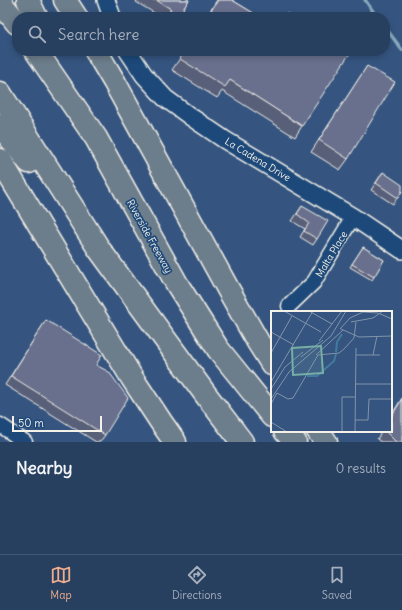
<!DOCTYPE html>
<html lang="en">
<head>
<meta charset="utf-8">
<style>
	:root { --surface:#284060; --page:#344b69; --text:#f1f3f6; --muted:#a5afbd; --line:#445975; --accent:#eead8d }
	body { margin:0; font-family:Delius,sans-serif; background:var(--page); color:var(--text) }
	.scale { position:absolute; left:12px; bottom:10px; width:90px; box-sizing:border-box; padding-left:4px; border:2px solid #f4f1e8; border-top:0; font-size:11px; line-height:14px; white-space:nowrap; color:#f4f1e8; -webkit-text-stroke:3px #1f4a7a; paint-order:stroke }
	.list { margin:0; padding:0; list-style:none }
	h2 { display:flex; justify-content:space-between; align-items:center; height:52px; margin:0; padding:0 16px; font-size:17px }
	h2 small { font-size:13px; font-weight:400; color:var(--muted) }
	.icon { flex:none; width:22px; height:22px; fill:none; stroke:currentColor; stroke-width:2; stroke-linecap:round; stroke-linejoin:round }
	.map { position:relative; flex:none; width:402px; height:442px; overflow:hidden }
	.search { position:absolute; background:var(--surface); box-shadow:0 2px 6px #0003; left:12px; right:12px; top:12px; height:44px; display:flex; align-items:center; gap:10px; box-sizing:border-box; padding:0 14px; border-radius:16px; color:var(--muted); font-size:15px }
	.sheet { height:112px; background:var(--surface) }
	nav { display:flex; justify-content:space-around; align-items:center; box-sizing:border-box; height:56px; border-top:1px solid var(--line); background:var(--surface); font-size:11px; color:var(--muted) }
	nav a { display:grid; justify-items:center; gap:2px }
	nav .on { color:var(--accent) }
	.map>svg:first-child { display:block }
</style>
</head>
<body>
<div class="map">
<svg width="402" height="442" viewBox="0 0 402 442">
	<rect width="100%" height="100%" fill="#355580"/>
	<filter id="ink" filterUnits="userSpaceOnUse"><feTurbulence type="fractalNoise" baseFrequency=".025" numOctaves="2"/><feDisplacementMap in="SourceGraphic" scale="8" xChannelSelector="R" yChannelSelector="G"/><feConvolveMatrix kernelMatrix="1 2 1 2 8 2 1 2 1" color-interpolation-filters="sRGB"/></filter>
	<g filter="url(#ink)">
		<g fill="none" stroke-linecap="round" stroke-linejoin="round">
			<g stroke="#8aaabc" stroke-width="3.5">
				<polyline points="365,0 377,17"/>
				<polyline points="385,27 402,50"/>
			</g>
			<defs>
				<g id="minor">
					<polyline points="289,306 314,282 353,217"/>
					<polyline points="0,425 25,442"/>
				</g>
				<g id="tertiary">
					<polyline points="106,0 112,17"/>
					<polyline points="128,51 144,75 165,98 191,117 225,140 353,217 402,250"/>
				</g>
				<g id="motorway">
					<polyline points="28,0 36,17"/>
					<polyline points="65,0 76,17"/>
					<polyline points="0,2 17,23"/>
					<polyline points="36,51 96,138 177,284 218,349 272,416"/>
					<polyline points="96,51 115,83 228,289 258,342 272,364"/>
					<polyline points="0,93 99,249 206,395 242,442"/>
					<polyline points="0,125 29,162"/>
					<polyline points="0,160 132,378 161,422 175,442"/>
					<polyline points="285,431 295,442"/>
					<polyline points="318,431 326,442"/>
				</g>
			</defs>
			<use href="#minor" stroke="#f4f1e8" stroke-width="17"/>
			<use href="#tertiary" stroke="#f4f1e8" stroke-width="20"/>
			<use href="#motorway" stroke="#f4f1e8" stroke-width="25"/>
			<use href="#minor" stroke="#1f4a7a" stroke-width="14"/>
			<use href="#tertiary" stroke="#1f4a7a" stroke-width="17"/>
			<use href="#motorway" stroke="#6c7d8b" stroke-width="22"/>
		</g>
		<g fill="#595f79" stroke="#f4f1e8">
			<polygon points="137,0 189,0 178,17 161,17 136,2"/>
			<polygon points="217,0 232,0 260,17 206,17"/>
			<polygon points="185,51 302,126 295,137 222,91 217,98 172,70"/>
			<polygon points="367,66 348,159 340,170 311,152"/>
			<polygon points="383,172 402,191 393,204 371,190"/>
			<polygon points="302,206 317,239 313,245 300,237 305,229 292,221"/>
			<polygon points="363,247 384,260 372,280 350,267"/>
			<polygon points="46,320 96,365 105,435 100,442 96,442 5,385"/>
			<polygon points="402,398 402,442 381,442 377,439 382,431 391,431 391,416"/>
		</g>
		<g fill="#686f8d" stroke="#f4f1e8">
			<polygon points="156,0 189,0 178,17 166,17 171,9"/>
			<polygon points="218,0 232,0 260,17 207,17"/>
			<polygon points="287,13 293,17 285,17"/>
			<polygon points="185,51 346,51 350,53 302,126 230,80 225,87 180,59"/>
			<polygon points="367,66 395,82 348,159 319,140"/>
			<polygon points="383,172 402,185 402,191 398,198 376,183"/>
			<polygon points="302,206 328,221 317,239 304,231 309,223 297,214"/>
			<polygon points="363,247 384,260 374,277 352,264"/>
			<polygon points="46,320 102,355 96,365 109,372 128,398 105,435 11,376"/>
			<polygon points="402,399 402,442 396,442 385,431 391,431 391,417"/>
		</g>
	</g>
	<g text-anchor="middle" stroke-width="3.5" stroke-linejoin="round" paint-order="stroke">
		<g font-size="10" fill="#f4f1e8" stroke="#1f4a7a">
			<text transform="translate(258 159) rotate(31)" y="4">La Cadena Drive</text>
			<text transform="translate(150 236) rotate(61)" y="4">Riverside Freeway</text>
			<text transform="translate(331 254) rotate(-59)" y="4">Malta Place</text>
		</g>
	</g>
	<g transform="translate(271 311)">
		<rect width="121" height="121" fill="#355580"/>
		<path fill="none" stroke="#437b9e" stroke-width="2" d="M65,41L66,31L71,23M36,65H46L63,50L65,43"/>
		<path fill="none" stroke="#8193aa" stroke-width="1" d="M13,0L50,21M38,0L61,13M80,11L102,7L112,0M69,18L79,7L92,1L107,2L121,8M70,18L88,26L121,25M0,21L23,34M48,30L71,0M0,42L21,5M45,44L72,19M85,44H109M102,44L106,25M30,46L52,29M0,71L42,0M84,73H121M0,78L14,56L32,41M0,88L18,61L60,25L75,0M0,93L6,82L17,88L22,87L47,44L68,42L73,38L83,27L85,11M84,109H97L98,88H121M0,111L16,121M71,121V86H84M84,121L85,37"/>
		<path fill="#76ada5" fill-opacity="0.15" stroke="#76ada5" stroke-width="2" d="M50,35L52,62L22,64L21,37Z"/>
		<rect width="121" height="121" fill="none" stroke="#f4f1e8" stroke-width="2"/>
	</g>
</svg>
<div class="scale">50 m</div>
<div class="search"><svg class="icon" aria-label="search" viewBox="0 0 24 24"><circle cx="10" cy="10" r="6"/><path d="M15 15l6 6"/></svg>Search here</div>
</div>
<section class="sheet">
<h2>Nearby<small>0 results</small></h2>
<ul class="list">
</ul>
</section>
<nav>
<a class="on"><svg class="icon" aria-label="map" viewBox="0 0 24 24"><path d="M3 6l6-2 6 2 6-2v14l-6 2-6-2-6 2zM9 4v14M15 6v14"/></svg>Map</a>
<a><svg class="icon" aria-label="directions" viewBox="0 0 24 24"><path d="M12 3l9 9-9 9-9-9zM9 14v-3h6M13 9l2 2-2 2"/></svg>Directions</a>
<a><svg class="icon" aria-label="saved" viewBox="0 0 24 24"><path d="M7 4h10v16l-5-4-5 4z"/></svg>Saved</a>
</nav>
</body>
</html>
